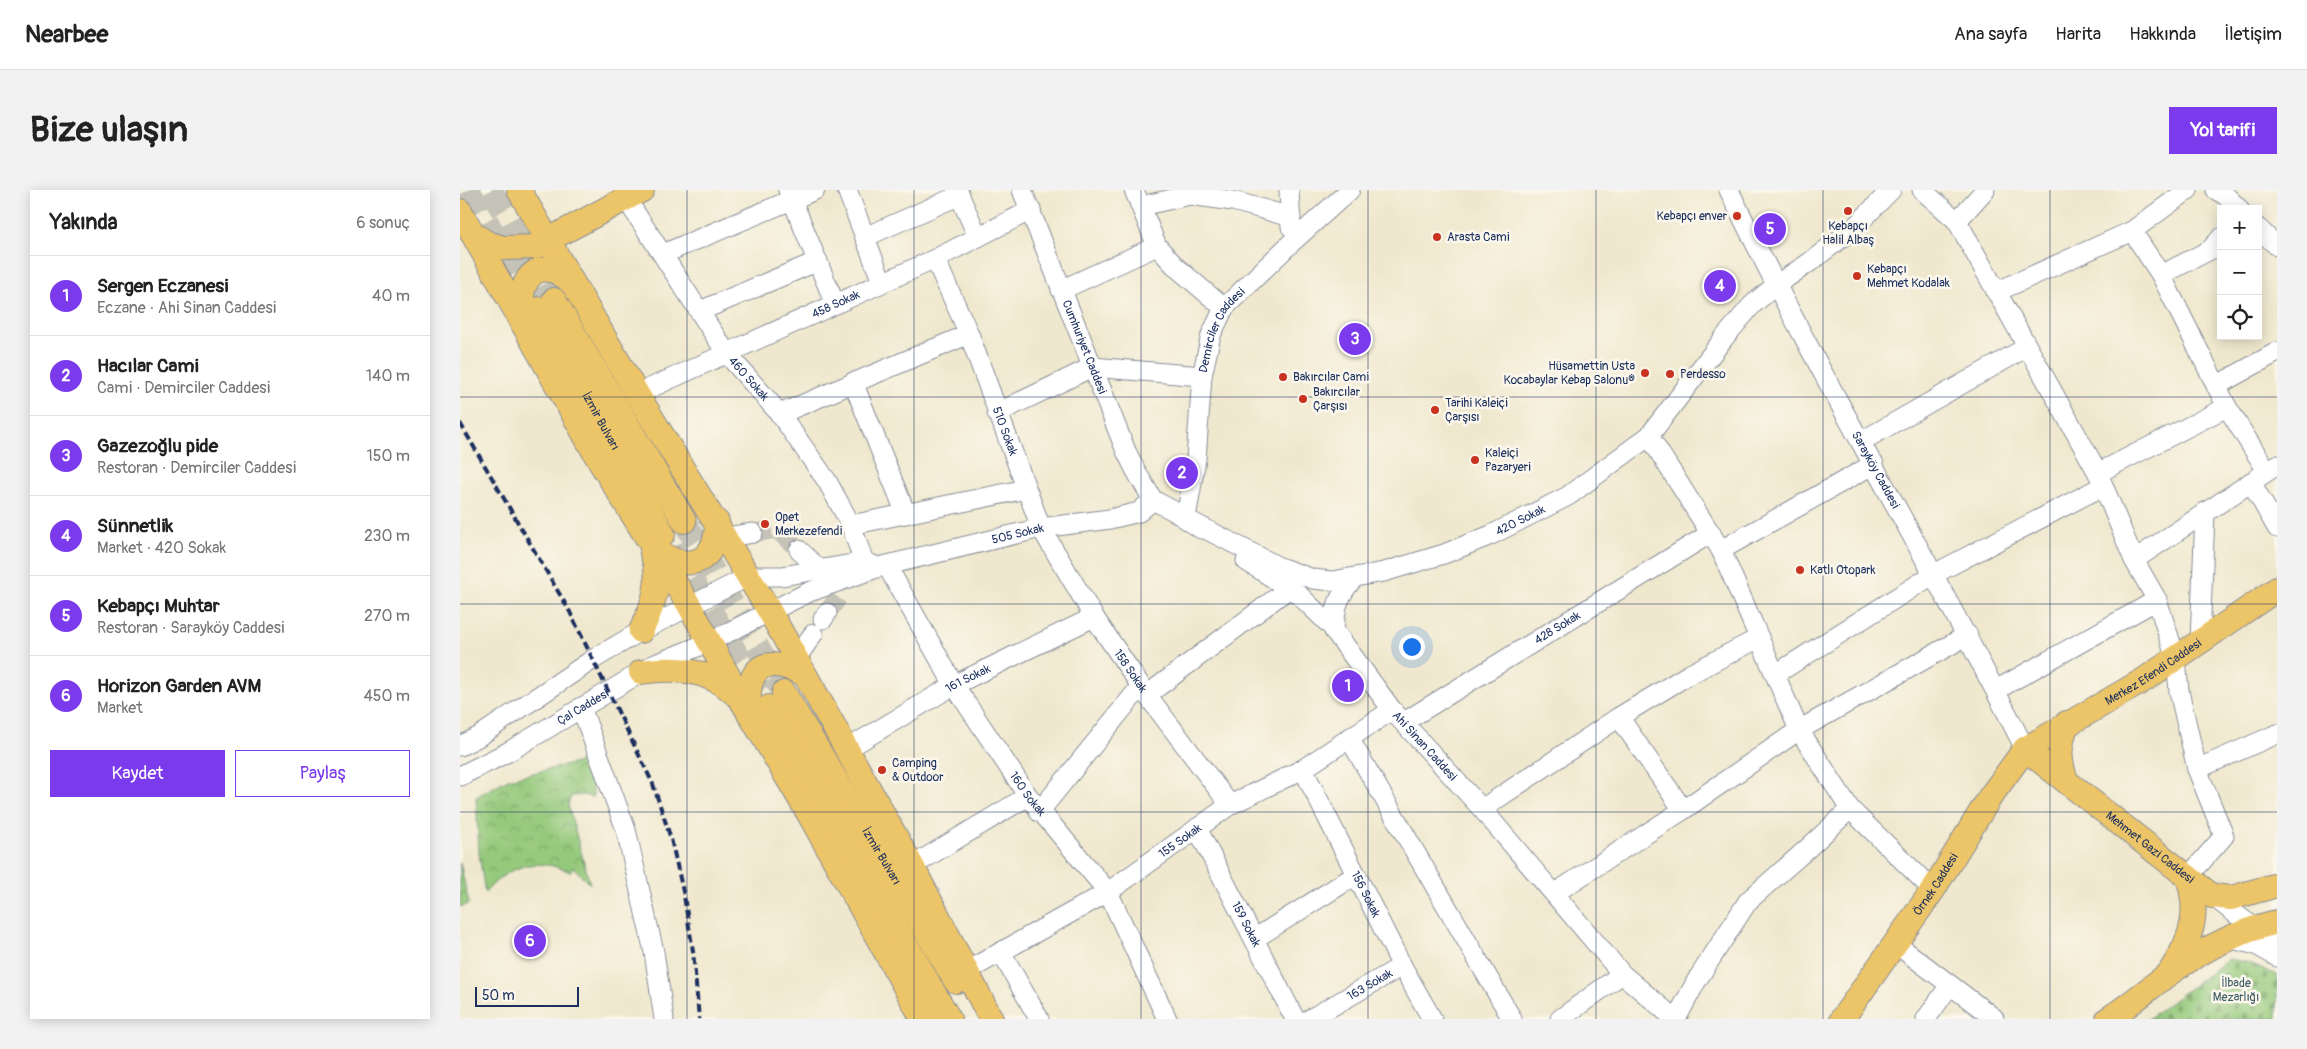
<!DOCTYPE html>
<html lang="tr">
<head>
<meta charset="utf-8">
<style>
	:root { --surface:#fff; --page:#f2f2f2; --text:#222; --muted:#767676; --line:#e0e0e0; --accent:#7c3aed }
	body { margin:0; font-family:Pangolin,sans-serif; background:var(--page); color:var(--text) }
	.controls { position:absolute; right:15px; top:15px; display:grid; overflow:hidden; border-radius:0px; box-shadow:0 2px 12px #0003 }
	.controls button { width:45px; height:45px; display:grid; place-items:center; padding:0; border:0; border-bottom:1px solid var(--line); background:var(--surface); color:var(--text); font:25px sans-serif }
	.scale { position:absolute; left:15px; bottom:12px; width:104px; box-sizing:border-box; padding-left:5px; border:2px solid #1b2f5e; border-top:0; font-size:14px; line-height:18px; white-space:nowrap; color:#1b2f5e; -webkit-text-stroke:4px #fbf7ec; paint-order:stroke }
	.you { position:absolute; left:951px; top:456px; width:18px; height:18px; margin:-12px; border:4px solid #fff; border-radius:50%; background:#1a73e8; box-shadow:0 0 0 8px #1a73e833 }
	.badge { display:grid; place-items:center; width:32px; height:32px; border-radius:50%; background:var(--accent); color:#fff; font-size:16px; font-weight:700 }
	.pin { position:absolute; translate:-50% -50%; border:2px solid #fff; box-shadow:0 1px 5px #0006 }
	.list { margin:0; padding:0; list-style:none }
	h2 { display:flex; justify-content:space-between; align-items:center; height:65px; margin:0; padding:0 20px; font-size:21px }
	h2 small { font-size:16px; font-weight:400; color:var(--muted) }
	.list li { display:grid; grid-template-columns:32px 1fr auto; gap:15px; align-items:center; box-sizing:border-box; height:80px; padding:0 20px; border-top:1px solid var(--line) }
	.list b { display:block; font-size:19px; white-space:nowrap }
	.list p { margin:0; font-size:16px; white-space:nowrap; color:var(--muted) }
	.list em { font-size:16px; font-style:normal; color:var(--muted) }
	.actions { display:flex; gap:10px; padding:15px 20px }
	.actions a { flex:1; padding:11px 0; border:1px solid var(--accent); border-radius:0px; text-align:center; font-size:18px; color:var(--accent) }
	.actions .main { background:var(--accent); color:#fff }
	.icon { flex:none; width:28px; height:28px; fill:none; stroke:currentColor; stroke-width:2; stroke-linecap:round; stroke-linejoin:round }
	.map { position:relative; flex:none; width:1817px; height:829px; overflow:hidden; border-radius:0px }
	header { display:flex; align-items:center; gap:30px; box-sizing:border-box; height:70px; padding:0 25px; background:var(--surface); border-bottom:1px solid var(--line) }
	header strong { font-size:24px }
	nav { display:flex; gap:28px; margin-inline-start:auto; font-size:18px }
	.intro { display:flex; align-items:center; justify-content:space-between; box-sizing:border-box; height:120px; padding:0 30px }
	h1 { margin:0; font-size:35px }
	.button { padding:12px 22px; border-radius:0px; background:var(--accent); color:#fff; font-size:18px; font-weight:700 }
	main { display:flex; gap:30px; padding:0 30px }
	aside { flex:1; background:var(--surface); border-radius:0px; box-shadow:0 2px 12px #0003 }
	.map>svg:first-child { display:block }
</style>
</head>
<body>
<header>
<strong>Nearbee</strong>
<nav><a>Ana sayfa</a><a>Harita</a><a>Hakkında</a><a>İletişim</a></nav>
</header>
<div class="intro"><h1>Bize ulaşın</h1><a class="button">Yol tarifi</a></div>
<main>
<aside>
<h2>Yakında<small>6 sonuç</small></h2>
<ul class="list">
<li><span class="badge">1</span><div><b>Sergen Eczanesi</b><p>Eczane · Ahi Sinan Caddesi</p></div><em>40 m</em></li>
<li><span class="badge">2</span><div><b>Hacılar Cami</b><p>Cami · Demirciler Caddesi</p></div><em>140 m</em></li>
<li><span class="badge">3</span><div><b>Gazezoğlu pide</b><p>Restoran · Demirciler Caddesi</p></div><em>150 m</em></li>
<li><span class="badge">4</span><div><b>Sünnetlik</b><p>Market · 420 Sokak</p></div><em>230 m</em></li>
<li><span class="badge">5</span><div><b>Kebapçı Muhtar</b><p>Restoran · Sarayköy Caddesi</p></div><em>270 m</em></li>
<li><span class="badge">6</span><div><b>Horizon Garden AVM</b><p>Market</p></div><em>450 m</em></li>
</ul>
<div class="actions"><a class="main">Kaydet</a><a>Paylaş</a></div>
</aside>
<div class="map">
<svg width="1817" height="829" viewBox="0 0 1817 829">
	<defs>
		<pattern id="cemetery-stones" width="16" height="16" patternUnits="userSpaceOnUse" patternTransform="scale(1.25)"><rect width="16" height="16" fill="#95c97b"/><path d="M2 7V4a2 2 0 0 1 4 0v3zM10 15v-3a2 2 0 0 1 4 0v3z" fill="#79a468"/></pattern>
		<pattern id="park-crowns" width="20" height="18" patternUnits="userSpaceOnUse" patternTransform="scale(1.25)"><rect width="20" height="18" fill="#95c97b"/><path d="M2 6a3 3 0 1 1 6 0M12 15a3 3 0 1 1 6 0" fill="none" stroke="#79a468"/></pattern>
	</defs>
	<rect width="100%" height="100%" fill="#fbf7ec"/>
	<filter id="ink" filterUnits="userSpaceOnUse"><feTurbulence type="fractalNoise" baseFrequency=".02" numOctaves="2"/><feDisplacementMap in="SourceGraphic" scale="10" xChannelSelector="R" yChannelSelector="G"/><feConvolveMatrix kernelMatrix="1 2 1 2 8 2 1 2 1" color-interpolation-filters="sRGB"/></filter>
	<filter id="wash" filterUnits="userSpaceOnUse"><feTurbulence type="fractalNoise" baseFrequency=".0096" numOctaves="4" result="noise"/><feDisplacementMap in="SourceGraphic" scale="20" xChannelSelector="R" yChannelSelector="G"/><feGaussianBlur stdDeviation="1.12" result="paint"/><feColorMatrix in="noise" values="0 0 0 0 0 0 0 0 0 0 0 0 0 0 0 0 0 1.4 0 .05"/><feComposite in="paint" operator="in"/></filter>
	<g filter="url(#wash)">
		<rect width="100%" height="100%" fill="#f0e8ce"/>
		<polygon fill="url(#cemetery-stones)" stroke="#587c6c" points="1769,769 1790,773 1817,785 1817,829 1688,829"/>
		<g fill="url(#park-crowns)" stroke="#587c6c">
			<path d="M124,571L133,600V608L124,605L111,606L108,615L130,694L113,677L110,682C77,666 47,676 25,703L19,664L16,607L48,589Z"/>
			<polygon points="0,673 9,714 0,717"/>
		</g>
	</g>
	<g filter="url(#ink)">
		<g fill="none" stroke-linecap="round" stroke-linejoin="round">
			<g stroke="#c5c3b8" stroke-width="19" stroke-dasharray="19 9" stroke-linecap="butt">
				<polyline points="293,343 317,339 339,360"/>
				<polyline points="367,423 380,405"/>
			</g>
			<g stroke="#c5c3b8" stroke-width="24" stroke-dasharray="24 12" stroke-linecap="butt">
				<polyline points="8,0 73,110"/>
				<polyline points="31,0 94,110"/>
				<polyline points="224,331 324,503"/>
				<polyline points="212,358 309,517"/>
			</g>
			<defs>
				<g id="minor">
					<polyline points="328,0 375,114"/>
					<polyline points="387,0 422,92"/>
					<polyline points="497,0 518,47"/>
					<path id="s1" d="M562,0L666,261L677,283L693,310"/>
					<polyline points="674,0 697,56 716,77 764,118"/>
					<polyline points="829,0 831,37"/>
					<path id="s2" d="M1269,0C1360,190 1471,370 1565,559"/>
					<polyline points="1462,0 1497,31 1638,283 1674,370 1697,410 1536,500"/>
					<polyline points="1756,0 1765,5 1779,19"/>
					<path id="s3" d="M165,7L267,164L320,224L367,291L391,335L404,372"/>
					<polyline points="681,16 730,5 773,11 831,27"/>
					<polyline points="1497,31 1525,0"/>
					<polyline points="1798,38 1817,56"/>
					<polyline points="1672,41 1701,85 1767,217 1807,281"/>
					<polyline points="405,47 500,5"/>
					<polyline points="203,64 355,0"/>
					<path id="s4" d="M475,69L509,144L581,338L634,427L687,505L770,615"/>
					<polyline points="1701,85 1750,60 1761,48"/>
					<polyline points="601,100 697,56"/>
					<polyline points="1536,102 1672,41 1728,0"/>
					<polyline points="240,121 358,71"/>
					<polyline points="393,192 446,324"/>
					<polyline points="1756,196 1817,162"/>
					<path id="s5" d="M177,204L475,69L571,20"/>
					<polyline points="537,223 632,177 742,186"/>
					<polyline points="320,224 509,144"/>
					<polyline points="1189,246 1261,360 1339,540 1390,619 1473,700"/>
					<polyline points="1402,251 1567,157"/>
					<polyline points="1638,283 1767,217"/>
					<polyline points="1791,292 1817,338"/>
					<polyline points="693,310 714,321 741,339"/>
					<path id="s6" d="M726,328L736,269L742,186L751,145L764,118L830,54L890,0"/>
					<path id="s7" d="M732,332L819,377L853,389L872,391L924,382L984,364L1031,345L1108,306L1189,246L1264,148L1292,115L1316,95L1350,72L1393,39L1431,0"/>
					<polyline points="391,335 566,299"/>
					<polyline points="266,347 293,343"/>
					<polyline points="339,360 360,380"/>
					<polyline points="1261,360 1414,274"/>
					<polyline points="1674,370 1817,275"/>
					<path id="s8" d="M786,371L838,404L871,436L932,520L1022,619L1162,784L1215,829"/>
					<path id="s9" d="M427,376L494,495L568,606L648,702L707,829"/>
					<polyline points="1697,410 1716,469 1719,501 1737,579 1764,646 1728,687"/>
					<polyline points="363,429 367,423"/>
					<path d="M874,441C875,416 878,406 895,387"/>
					<polyline points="1740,452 1745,322"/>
					<polyline points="336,469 353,444"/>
					<polyline points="1316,484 1474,384 1643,296"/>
					<polyline points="687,505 828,399"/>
					<polyline points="121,517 166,640 194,762 204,829"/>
					<polyline points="1159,527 1223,620"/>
					<path id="s10" d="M944,532L1251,343"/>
					<polyline points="889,548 1052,829"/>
					<polyline points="0,556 18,547 132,470 181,441 289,386 322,386 404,372 413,375"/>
					<path id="s11" d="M387,559L494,495L634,427"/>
					<path id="s12" d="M843,579L942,776L972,829"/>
					<polyline points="1737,579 1817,544"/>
					<path id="s13" d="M0,586L48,562L193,475L249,452L349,402L419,377L581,338L650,329L679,322L693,310"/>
					<polyline points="1022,619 1159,527 1228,485 1299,448"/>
					<polyline points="579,622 681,496"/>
					<path id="s14" d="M737,638L835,829"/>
					<polyline points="452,676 568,606"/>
					<polyline points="1095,703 1223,620 1339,540 1508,445"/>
					<polyline points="1752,706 1785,731 1817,752"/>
					<polyline points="1768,748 1796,755 1817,767"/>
					<polyline points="794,749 896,685"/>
					<polyline points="1436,754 1534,828"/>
					<polyline points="541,762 579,829"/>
					<path id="s15" d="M507,781L648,702L770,615L843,579L932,520"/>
					<path id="s16" d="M850,829L942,776"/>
					<polyline points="1100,829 1162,784"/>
					<polyline points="1216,829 1237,790 1288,711 1347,659 1390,619"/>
					<polyline points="1466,829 1490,795"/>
				</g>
				<g id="major">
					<polyline points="59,0 177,204 310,422 452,676 531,829"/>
					<polyline points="0,21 140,272 229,415 282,511 349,624 463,829"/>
					<polyline points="12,43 27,53 44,58 75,57 182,0"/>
					<polyline points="94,110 224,331"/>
					<path id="s17" d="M79,119L203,344"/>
					<path d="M62,133C62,121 60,108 64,97C73,72 95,77 111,92"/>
					<path d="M196,359C226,384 257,374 257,332"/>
					<path d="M181,441C193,416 203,390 192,363"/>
					<path d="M181,482C215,477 249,479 275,504"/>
					<path id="s18" d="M324,503L496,791"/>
					<polyline points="309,517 489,829"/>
					<path d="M289,524C286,479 300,463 344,484"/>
					<path id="s19" d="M1565,559L1752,706L1771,708L1817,695"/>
					<path d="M1606,591C1598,567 1599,557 1607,533"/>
					<path d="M1712,779C1732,747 1740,724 1728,687"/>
					<path id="s20" d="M1382,829L1473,700L1530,607L1565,559L1684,490L1817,399"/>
					<path d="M1648,829C1670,815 1689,798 1710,783C1742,760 1778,741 1817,732"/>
				</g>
			</defs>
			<use href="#minor" stroke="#868c96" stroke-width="21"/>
			<use href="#major" stroke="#868c96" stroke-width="26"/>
			<use href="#minor" stroke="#fff" stroke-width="19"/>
			<use href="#major" stroke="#edc569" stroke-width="24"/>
			<polyline stroke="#1b2f5e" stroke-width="4" stroke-dasharray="8 4" stroke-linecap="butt" points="0,233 110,422 193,594 211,649 224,706 233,761 239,829"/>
		</g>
	</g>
	<path fill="none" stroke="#1b2f5e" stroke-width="1" stroke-opacity="0.55" d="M227,0V829M454,0V829M681,0V829M908,0V829M1136,0V829M1363,0V829M1590,0V829M0,207H1817M0,414H1817M0,622H1817"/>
	<g fill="#c8321e" stroke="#fbf7ec" stroke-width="2">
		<circle cx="1388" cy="21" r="5"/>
		<circle cx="1277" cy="26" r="5"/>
		<circle cx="977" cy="47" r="5"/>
		<circle cx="1397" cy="86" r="5"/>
		<circle cx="1185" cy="183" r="5"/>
		<circle cx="1210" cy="184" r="5"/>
		<circle cx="823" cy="187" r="5"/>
		<circle cx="843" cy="209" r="5"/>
		<circle cx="975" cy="220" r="5"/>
		<circle cx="1015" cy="270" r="5"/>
		<circle cx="305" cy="334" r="5"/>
		<circle cx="1340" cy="380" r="5"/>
		<circle cx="422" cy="580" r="5"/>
	</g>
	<g text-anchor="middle" stroke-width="5" stroke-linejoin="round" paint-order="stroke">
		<g font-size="12" fill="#1b2f5e" stroke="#fbf7ec" text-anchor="start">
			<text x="1267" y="30" text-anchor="end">Kebapçı enver</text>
			<text x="1388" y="40" text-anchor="middle">Kebapçı<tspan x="1388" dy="14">Halil Albaş</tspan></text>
			<text x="987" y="51">Arasta Cami</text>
			<text x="1407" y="83">Kebapçı<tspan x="1407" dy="14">Mehmet Kodalak</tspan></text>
			<text x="1175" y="180" text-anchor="end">Hüsamettin Usta<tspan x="1175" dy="14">Kocabaylar Kebap Salonu®</tspan></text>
			<text x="1220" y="188">Perdesso</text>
			<text x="833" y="191">Bakırcılar Cami</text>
			<text x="853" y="206">Bakırcılar<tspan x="853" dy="14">Çarşısı</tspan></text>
			<text x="985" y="217">Tarihi Kaleiçi<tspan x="985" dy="14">Çarşısı</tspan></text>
			<text x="1025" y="267">Kaleiçi<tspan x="1025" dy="14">Pazaryeri</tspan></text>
			<text x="315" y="331">Opet<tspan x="315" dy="14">Merkezefendi</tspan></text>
			<text x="1350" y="384">Katlı Otopark</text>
			<text x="432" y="577">Camping<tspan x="432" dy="14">&amp; Outdoor</tspan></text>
		</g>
		<g font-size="12" fill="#1b2f5e" stroke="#fbf7ec">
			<text dy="4" stroke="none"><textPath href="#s5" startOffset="218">458 Sokak</textPath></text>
			<text dy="4" stroke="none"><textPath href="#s6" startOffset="194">Demirciler Caddesi</textPath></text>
			<text dy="4" stroke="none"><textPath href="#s1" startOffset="169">Cumhuriyet Caddesi</textPath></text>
			<text dy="4" stroke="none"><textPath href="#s3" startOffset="220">460 Sokak</textPath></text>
			<text dy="4" stroke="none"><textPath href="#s17" startOffset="128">İzmir Bulvarı</textPath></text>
			<text dy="4" stroke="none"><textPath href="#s4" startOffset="186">510 Sokak</textPath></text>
			<text dy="4" stroke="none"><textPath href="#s2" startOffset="316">Sarayköy Caddesi</textPath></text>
			<text dy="4" stroke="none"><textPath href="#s7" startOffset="352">420 Sokak</textPath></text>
			<text dy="4" stroke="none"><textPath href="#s13" startOffset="612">505 Sokak</textPath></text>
			<text dy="4" stroke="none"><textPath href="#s10" startOffset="180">428 Sokak</textPath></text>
			<text dy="4" stroke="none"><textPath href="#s4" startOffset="458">158 Sokak</textPath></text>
			<text dy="4" stroke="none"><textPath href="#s20" startOffset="476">Merkez Efendi Caddesi</textPath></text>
			<text dy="4" stroke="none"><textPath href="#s11" startOffset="140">161 Sokak</textPath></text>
			<text dy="4" stroke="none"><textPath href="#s13" startOffset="141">Çal Caddesi</textPath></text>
			<text dy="4" stroke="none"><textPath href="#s8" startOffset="260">Ahi Sinan Caddesi</textPath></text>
			<text dy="4" stroke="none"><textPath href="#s9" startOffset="268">160 Sokak</textPath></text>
			<text dy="4" stroke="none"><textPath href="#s15" startOffset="250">155 Sokak</textPath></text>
			<text dy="4" stroke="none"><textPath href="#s19" startOffset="159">Mehmet Gazi Caddesi</textPath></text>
			<text dy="4" stroke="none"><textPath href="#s18" startOffset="190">İzmir Bulvarı</textPath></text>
			<text dy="4" stroke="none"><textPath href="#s20" startOffset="164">Örnek Caddesi</textPath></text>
			<text dy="4" stroke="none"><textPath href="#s12" startOffset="140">156 Sokak</textPath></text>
			<text dy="4" stroke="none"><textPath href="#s14" startOffset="108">159 Sokak</textPath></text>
			<text dy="4" stroke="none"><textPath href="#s16" startOffset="69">163 Sokak</textPath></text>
		</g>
		<g font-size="12" fill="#405d67" stroke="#fbf7ec">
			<text x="1776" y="797">İlbade<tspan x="1776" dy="14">Mezarlığı</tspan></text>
		</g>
	</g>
</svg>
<div class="controls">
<button>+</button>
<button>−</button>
<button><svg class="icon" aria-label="locate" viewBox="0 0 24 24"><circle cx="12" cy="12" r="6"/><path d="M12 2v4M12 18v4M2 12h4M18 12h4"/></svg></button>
</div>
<div class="scale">50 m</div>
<div class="you"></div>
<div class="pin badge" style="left:888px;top:496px">1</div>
<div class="pin badge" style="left:722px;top:283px">2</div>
<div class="pin badge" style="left:895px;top:149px">3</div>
<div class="pin badge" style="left:1260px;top:96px">4</div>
<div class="pin badge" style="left:1310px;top:39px">5</div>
<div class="pin badge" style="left:70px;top:751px">6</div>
</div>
</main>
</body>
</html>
